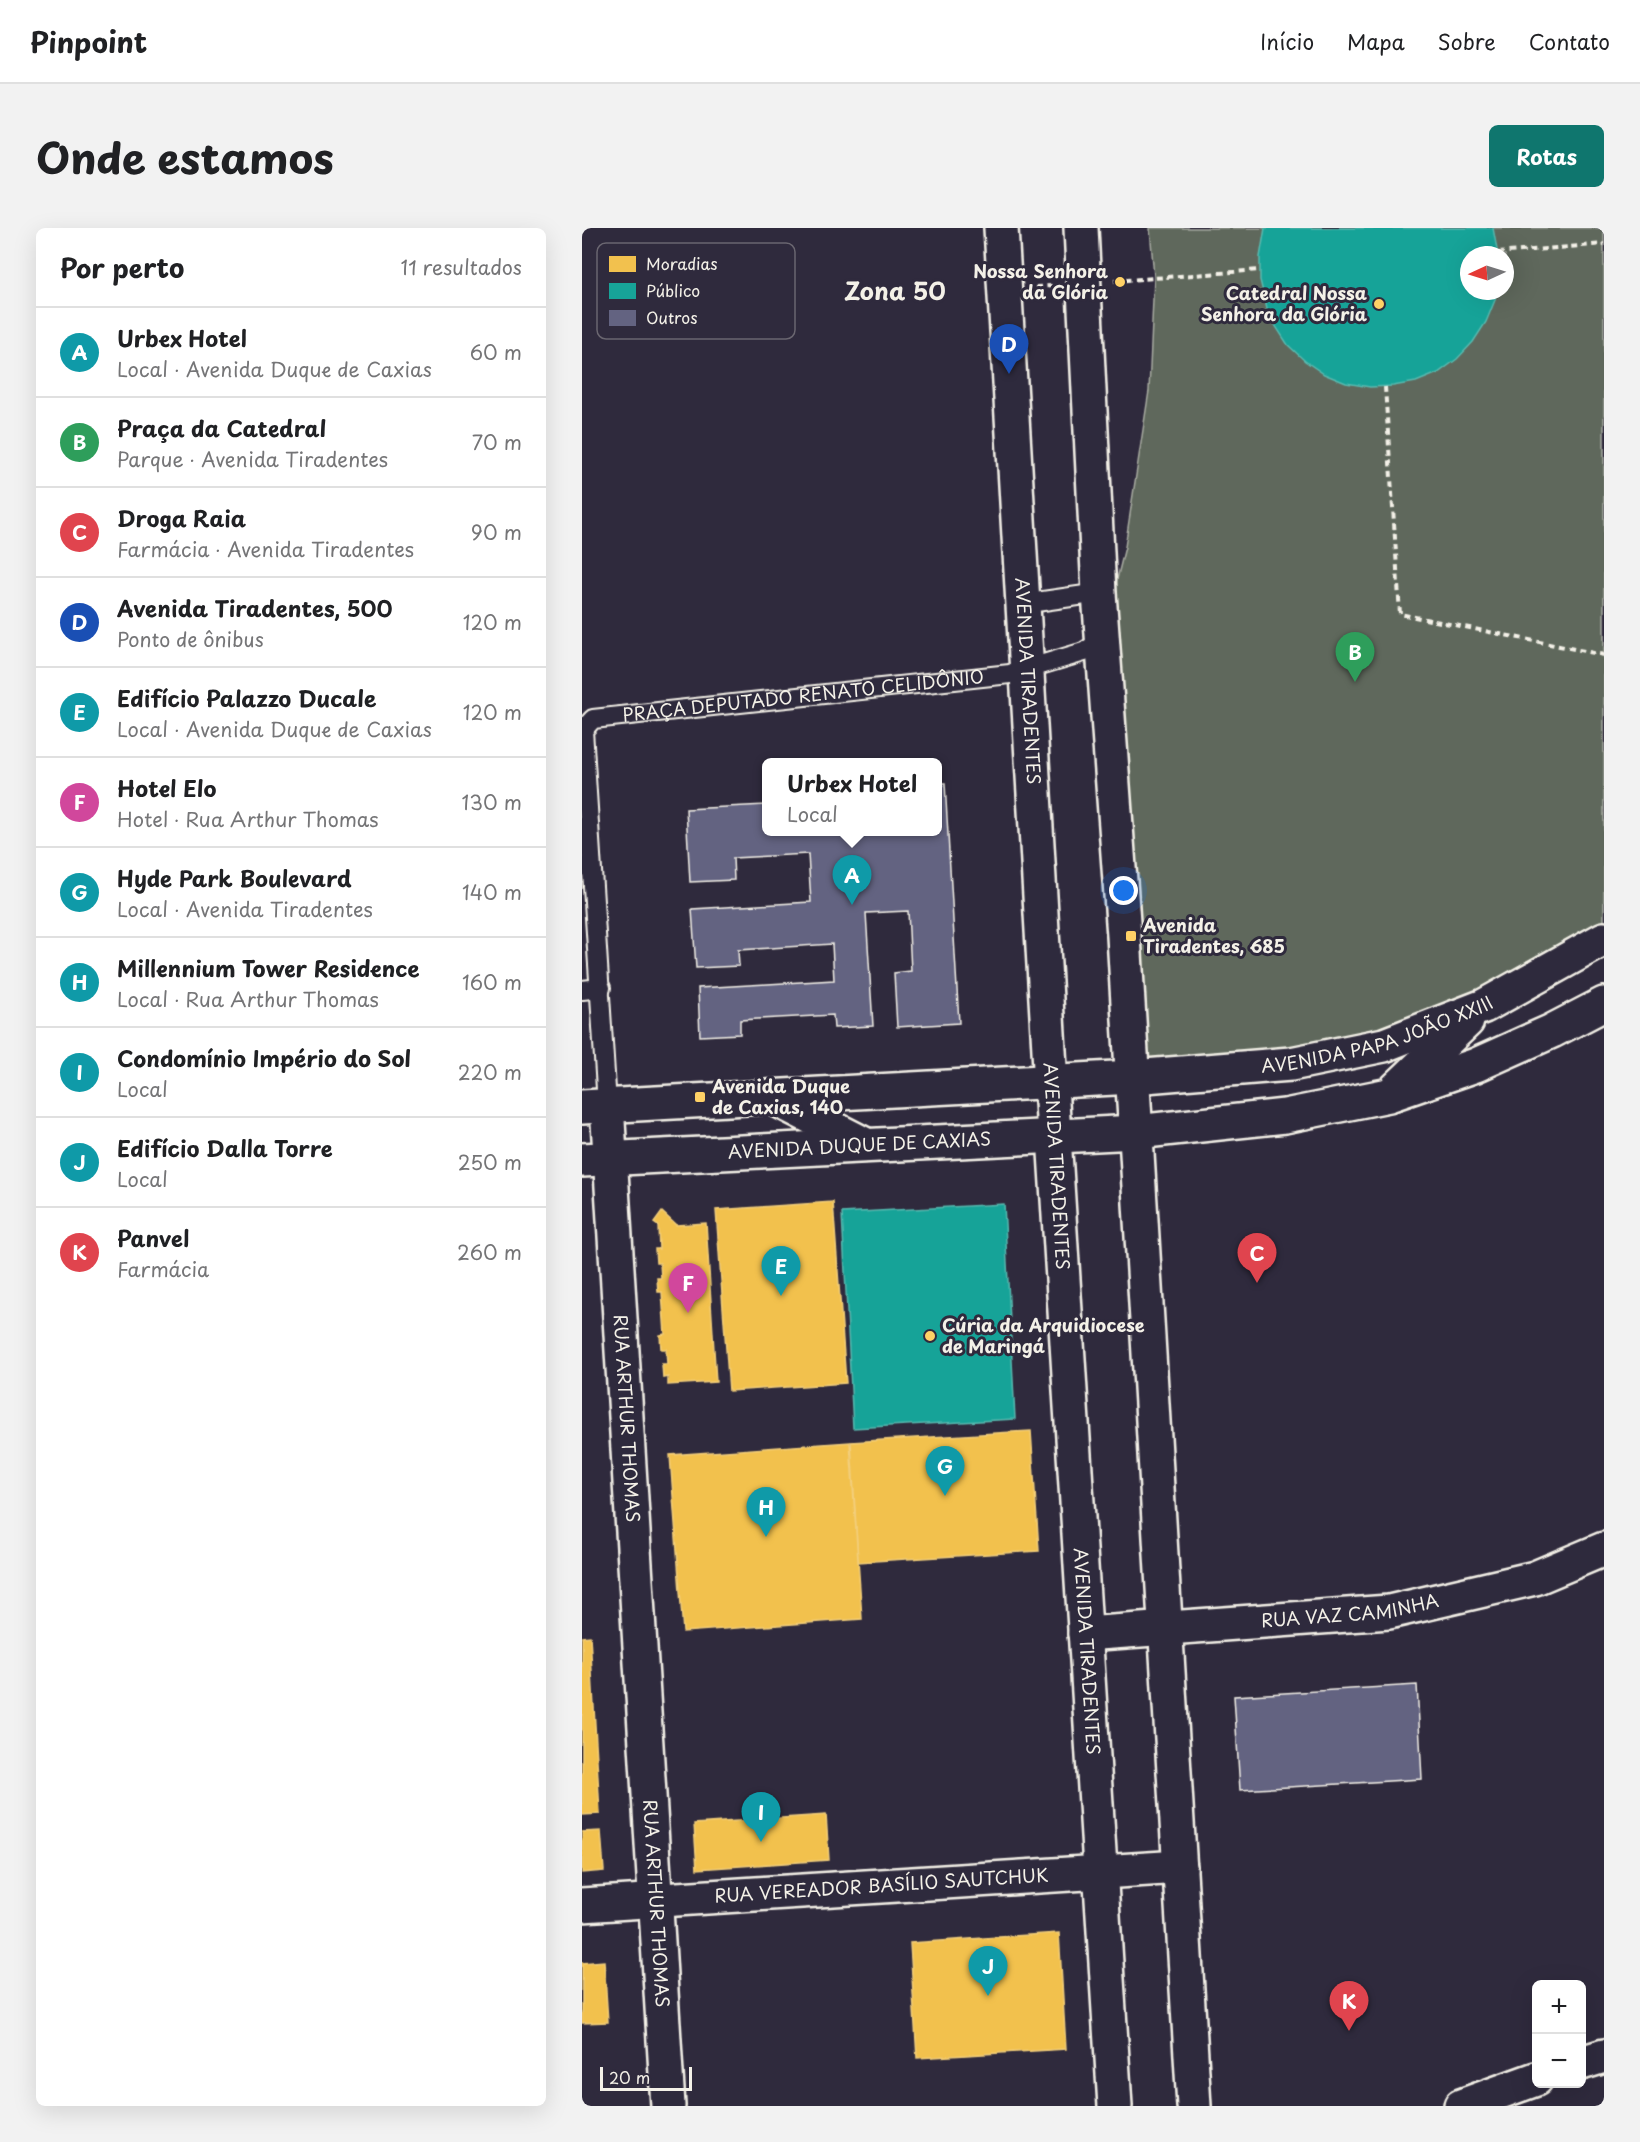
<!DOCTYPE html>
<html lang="pt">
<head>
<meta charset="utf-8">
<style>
	:root { --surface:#fff; --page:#f2f2f2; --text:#202124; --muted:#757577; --line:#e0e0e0; --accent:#0f766e }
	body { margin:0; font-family:"Playpen Sans",sans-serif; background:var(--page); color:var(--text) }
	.controls { position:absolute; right:18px; bottom:18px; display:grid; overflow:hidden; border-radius:9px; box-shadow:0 6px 24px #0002 }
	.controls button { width:54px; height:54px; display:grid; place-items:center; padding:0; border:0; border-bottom:2px solid var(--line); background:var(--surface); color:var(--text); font:30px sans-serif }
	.compass { position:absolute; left:878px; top:18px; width:54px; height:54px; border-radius:50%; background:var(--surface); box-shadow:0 6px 24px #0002; rotate:266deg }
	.scale { position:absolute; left:18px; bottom:15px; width:92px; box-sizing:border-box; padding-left:6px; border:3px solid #f4f1e8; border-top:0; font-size:16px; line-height:21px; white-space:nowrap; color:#f4f1e8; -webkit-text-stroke:4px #2f2a3d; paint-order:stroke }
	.you { position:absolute; left:542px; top:663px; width:21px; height:21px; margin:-15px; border:4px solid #fff; border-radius:50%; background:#1a73e8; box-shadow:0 0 0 9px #1a73e833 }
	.badge { display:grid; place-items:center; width:39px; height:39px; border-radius:50%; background:var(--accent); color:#fff; font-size:20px; font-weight:700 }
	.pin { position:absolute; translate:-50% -50px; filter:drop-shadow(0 2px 3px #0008) }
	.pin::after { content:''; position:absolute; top:32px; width:21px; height:18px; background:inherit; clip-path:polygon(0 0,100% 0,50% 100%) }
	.popup { position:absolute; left:180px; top:530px; width:180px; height:78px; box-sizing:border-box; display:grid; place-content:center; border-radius:9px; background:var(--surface); filter:drop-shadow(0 2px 4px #0005); font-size:20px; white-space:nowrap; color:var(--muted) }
	.popup b { font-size:22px; color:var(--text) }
	.popup::after { content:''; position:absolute; left:50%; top:100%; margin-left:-12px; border:12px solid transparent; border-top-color:var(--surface) }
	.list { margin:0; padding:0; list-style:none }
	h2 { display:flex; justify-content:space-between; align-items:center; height:78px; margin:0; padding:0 24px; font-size:26px }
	h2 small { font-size:20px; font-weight:400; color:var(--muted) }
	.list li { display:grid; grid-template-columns:39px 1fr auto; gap:18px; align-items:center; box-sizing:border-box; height:90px; padding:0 24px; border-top:2px solid var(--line) }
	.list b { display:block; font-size:22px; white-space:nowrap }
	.list p { margin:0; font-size:20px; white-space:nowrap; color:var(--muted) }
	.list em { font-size:20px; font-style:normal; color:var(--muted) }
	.map { position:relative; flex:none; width:1022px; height:1878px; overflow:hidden; border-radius:9px }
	header { display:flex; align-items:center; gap:36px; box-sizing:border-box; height:84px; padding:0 30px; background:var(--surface); border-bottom:2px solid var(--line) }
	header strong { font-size:28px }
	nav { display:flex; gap:33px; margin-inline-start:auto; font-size:21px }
	.intro { display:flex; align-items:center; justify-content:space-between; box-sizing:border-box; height:144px; padding:0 36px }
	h1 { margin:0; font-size:42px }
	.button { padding:15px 27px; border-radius:9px; background:var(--accent); color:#fff; font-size:21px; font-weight:700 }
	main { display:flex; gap:36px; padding:0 36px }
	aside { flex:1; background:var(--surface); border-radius:9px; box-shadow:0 6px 24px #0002 }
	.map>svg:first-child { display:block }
</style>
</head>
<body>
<header>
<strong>Pinpoint</strong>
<nav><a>Início</a><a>Mapa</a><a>Sobre</a><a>Contato</a></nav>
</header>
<div class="intro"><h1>Onde estamos</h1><a class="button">Rotas</a></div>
<main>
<aside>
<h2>Por perto<small>11 resultados</small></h2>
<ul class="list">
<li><span class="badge" style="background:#0f9aa8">A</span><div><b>Urbex Hotel</b><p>Local · Avenida Duque de Caxias</p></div><em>60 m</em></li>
<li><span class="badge" style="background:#2e9e5b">B</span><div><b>Praça da Catedral</b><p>Parque · Avenida Tiradentes</p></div><em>70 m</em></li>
<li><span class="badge" style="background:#e0444e">C</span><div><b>Droga Raia</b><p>Farmácia · Avenida Tiradentes</p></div><em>90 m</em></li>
<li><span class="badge" style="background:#1a4fb4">D</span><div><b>Avenida Tiradentes, 500</b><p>Ponto de ônibus</p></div><em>120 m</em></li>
<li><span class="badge" style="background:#0f9aa8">E</span><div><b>Edifício Palazzo Ducale</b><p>Local · Avenida Duque de Caxias</p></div><em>120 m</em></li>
<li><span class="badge" style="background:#d1479c">F</span><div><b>Hotel Elo</b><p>Hotel · Rua Arthur Thomas</p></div><em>130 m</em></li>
<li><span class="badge" style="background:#0f9aa8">G</span><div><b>Hyde Park Boulevard</b><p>Local · Avenida Tiradentes</p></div><em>140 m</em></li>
<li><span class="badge" style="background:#0f9aa8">H</span><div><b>Millennium Tower Residence</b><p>Local · Rua Arthur Thomas</p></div><em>160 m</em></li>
<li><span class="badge" style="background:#0f9aa8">I</span><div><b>Condomínio Império do Sol</b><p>Local</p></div><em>220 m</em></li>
<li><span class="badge" style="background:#0f9aa8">J</span><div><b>Edifício Dalla Torre</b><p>Local</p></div><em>250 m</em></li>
<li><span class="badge" style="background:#e0444e">K</span><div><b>Panvel</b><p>Farmácia</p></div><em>260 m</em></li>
</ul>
</aside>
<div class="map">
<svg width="1022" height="1878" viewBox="0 0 1022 1878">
	<rect width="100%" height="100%" fill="#2f2a3d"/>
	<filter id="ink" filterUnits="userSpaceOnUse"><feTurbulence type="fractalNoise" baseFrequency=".0167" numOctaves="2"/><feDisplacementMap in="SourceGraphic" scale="12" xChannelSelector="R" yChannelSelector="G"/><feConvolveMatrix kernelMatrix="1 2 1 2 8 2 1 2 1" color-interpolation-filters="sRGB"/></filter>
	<g filter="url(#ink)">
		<path fill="#5e685c" stroke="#a9aca2" stroke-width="1.5" fill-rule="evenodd" d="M568,0H1022V711L802,817L551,849L520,412L543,319L567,163L572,49ZM887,27H923V63H887Z"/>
		<g fill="#f2c14e" stroke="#f3cf7c" stroke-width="1.5">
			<polygon points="251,974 264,1155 147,1163 134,982"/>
			<polygon points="80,984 94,997 124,995 134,1154 86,1157 86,1149 81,1150 80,1136 85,1136 84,1121 79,1121 78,1107 83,1106 80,1064 76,1064 75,1050 79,1050 78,1035 74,1035 73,1021 77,1021 76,998 72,995"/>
			<polygon points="449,1203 457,1323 276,1334 269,1214"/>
			<polygon points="268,1214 280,1391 101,1404 88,1227"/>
			<polygon points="8,1408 18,1586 0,1587 0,1409"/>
			<polygon points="244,1587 247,1632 115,1641 112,1596"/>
			<polygon points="19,1603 22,1643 0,1645 0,1604"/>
			<polygon points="477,1705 484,1821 335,1830 328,1715"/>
			<polygon points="22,1733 26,1794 0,1795 0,1735"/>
		</g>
		<g fill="#17a398" stroke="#59bab0" stroke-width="1.5">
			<polygon points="683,0 911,0 916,27 887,27 887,63 914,63 913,72 904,94 891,114 875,131 856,145 834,154 811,158 788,159 764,155 742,146 723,133 706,117 693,97 685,81 678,52 678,29"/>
			<polygon points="422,976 433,1191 271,1200 260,985"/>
		</g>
		<g fill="#636381" stroke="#f4f1e8" stroke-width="1.5">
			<polygon points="356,555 363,555 377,795 315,799 312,745 329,743 326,683 284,685 291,798 252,800 251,787 158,792 158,806 118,808 116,760 252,752 250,716 156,722 157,738 114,740 110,681 229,674 226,626 151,630 152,652 108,654 104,581 184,577 184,604 356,604"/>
			<polygon points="835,1457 840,1551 658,1562 652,1468"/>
		</g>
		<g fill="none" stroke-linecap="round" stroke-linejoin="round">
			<defs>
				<g id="service">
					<polyline points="440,376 517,365"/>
					<polyline points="0,762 19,760"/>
					<path id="s1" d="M25,877L1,502L11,491L428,446L502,424L520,412"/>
				</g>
				<g id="minor">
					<path id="s2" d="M25,877L86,1878"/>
					<path id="s3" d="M503,1406L807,1384L953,1350L1022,1321"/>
					<path id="s4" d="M0,1677L598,1639"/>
					<polyline points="999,1835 1022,1828"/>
					<polyline points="879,1878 954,1851"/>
				</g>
				<g id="secondary">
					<path id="s5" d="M419,0L472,908L533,1878"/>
					<polyline points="499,0 517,365 542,708 612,1878"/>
					<polyline points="814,861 885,793"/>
					<polyline points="190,869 280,915"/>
					<path id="s6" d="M0,879L551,849L709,836L802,817L902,778L1022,711"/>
					<path id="s7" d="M0,932L554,904L703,888L807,867L894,837L970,803L1022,776"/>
				</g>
			</defs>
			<use href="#service" stroke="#f4f1e8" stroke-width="22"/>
			<use href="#minor" stroke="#f4f1e8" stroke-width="38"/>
			<use href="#secondary" stroke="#f4f1e8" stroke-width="38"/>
			<g stroke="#f4f1e8" stroke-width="4" stroke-dasharray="6 4.5" stroke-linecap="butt">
				<polyline points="916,25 1022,16"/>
				<polyline points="532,53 678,42"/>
				<polyline points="454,59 470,58"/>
				<polyline points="803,159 818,386 1022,427"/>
			</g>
			<use href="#service" stroke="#2f2a3d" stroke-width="18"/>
			<use href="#minor" stroke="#2f2a3d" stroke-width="33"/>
			<use href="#secondary" stroke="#2f2a3d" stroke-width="33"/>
		</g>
	</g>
	<g fill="#ffd166" stroke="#2f2a3d" stroke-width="2">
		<circle cx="538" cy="54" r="6"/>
		<circle cx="797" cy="76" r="6"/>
		<rect x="543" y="702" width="12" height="12" rx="3"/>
		<rect x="112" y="863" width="12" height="12" rx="3"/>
		<circle cx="348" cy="1108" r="6"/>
	</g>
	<g text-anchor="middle" stroke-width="6" stroke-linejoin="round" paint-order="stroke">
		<g font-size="18" font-weight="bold" fill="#f4f1e8" stroke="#2f2a3d" text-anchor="start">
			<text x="526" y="50" text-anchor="end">Nossa Senhora<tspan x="526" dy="21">da Glória</tspan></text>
			<text x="785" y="72" text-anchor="end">Catedral Nossa<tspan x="785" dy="21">Senhora da Glória</tspan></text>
			<text x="561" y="704">Avenida<tspan x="561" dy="21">Tiradentes, 685</tspan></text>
			<text x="130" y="865">Avenida Duque<tspan x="130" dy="21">de Caxias, 140</tspan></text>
			<text x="360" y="1104">Cúria da Arquidiocese<tspan x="360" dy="21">de Maringá</tspan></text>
		</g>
		<g font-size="18" fill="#f4f1e8" stroke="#2f2a3d">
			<text dy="6" stroke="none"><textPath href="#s5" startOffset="454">AVENIDA TIRADENTES</textPath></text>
			<text dy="6" stroke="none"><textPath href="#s1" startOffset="602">PRAÇA DEPUTADO RENATO CELIDÔNIO</textPath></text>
			<text dy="6" stroke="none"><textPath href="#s6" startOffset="801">AVENIDA PAPA JOÃO XXIII</textPath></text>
			<text dy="6" stroke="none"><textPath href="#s7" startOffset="278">AVENIDA DUQUE DE CAXIAS</textPath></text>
			<text dy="6" stroke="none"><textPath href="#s5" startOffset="940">AVENIDA TIRADENTES</textPath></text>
			<text dy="6" stroke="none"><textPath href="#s2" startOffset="314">RUA ARTHUR THOMAS</textPath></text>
			<text dy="6" stroke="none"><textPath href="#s3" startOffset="266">RUA VAZ CAMINHA</textPath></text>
			<text dy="6" stroke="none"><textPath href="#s5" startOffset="1426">AVENIDA TIRADENTES</textPath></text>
			<text dy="6" stroke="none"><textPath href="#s4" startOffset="300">RUA VEREADOR BASÍLIO SAUTCHUK</textPath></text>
			<text dy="6" stroke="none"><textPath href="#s2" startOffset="800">RUA ARTHUR THOMAS</textPath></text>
		</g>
		<g font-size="24" font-weight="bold" fill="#f4f1e8" stroke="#2f2a3d">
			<text x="313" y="72">Zona 50</text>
		</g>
	</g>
	<rect x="15" y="15" width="198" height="96" rx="9" fill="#2f2a3d" stroke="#6a6670" stroke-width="1.5"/>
	<rect x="27" y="28" width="27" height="16" fill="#f2c14e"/>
	<rect x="27" y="55" width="27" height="16" fill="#17a398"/>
	<rect x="27" y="82" width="27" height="16" fill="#636381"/>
	<g font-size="16" fill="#f4f1e8">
		<text x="64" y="42">Moradias</text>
		<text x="64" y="69">Público</text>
		<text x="64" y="96">Outros</text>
	</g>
</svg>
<div class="controls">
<button>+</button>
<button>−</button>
</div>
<svg class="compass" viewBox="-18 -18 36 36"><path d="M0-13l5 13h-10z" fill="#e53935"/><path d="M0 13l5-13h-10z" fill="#757577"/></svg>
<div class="scale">20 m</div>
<div class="you"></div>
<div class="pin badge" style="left:270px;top:677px;background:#0f9aa8">A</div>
<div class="popup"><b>Urbex Hotel</b>Local</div>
<div class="pin badge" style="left:773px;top:454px;background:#2e9e5b">B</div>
<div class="pin badge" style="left:675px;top:1055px;background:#e0444e">C</div>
<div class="pin badge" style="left:427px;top:146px;background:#1a4fb4">D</div>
<div class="pin badge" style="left:199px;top:1068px;background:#0f9aa8">E</div>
<div class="pin badge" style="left:106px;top:1085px;background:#d1479c">F</div>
<div class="pin badge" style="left:363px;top:1268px;background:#0f9aa8">G</div>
<div class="pin badge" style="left:184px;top:1309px;background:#0f9aa8">H</div>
<div class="pin badge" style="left:179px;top:1614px;background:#0f9aa8">I</div>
<div class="pin badge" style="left:406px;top:1768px;background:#0f9aa8">J</div>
<div class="pin badge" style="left:767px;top:1803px;background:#e0444e">K</div>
</div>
</main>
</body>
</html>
